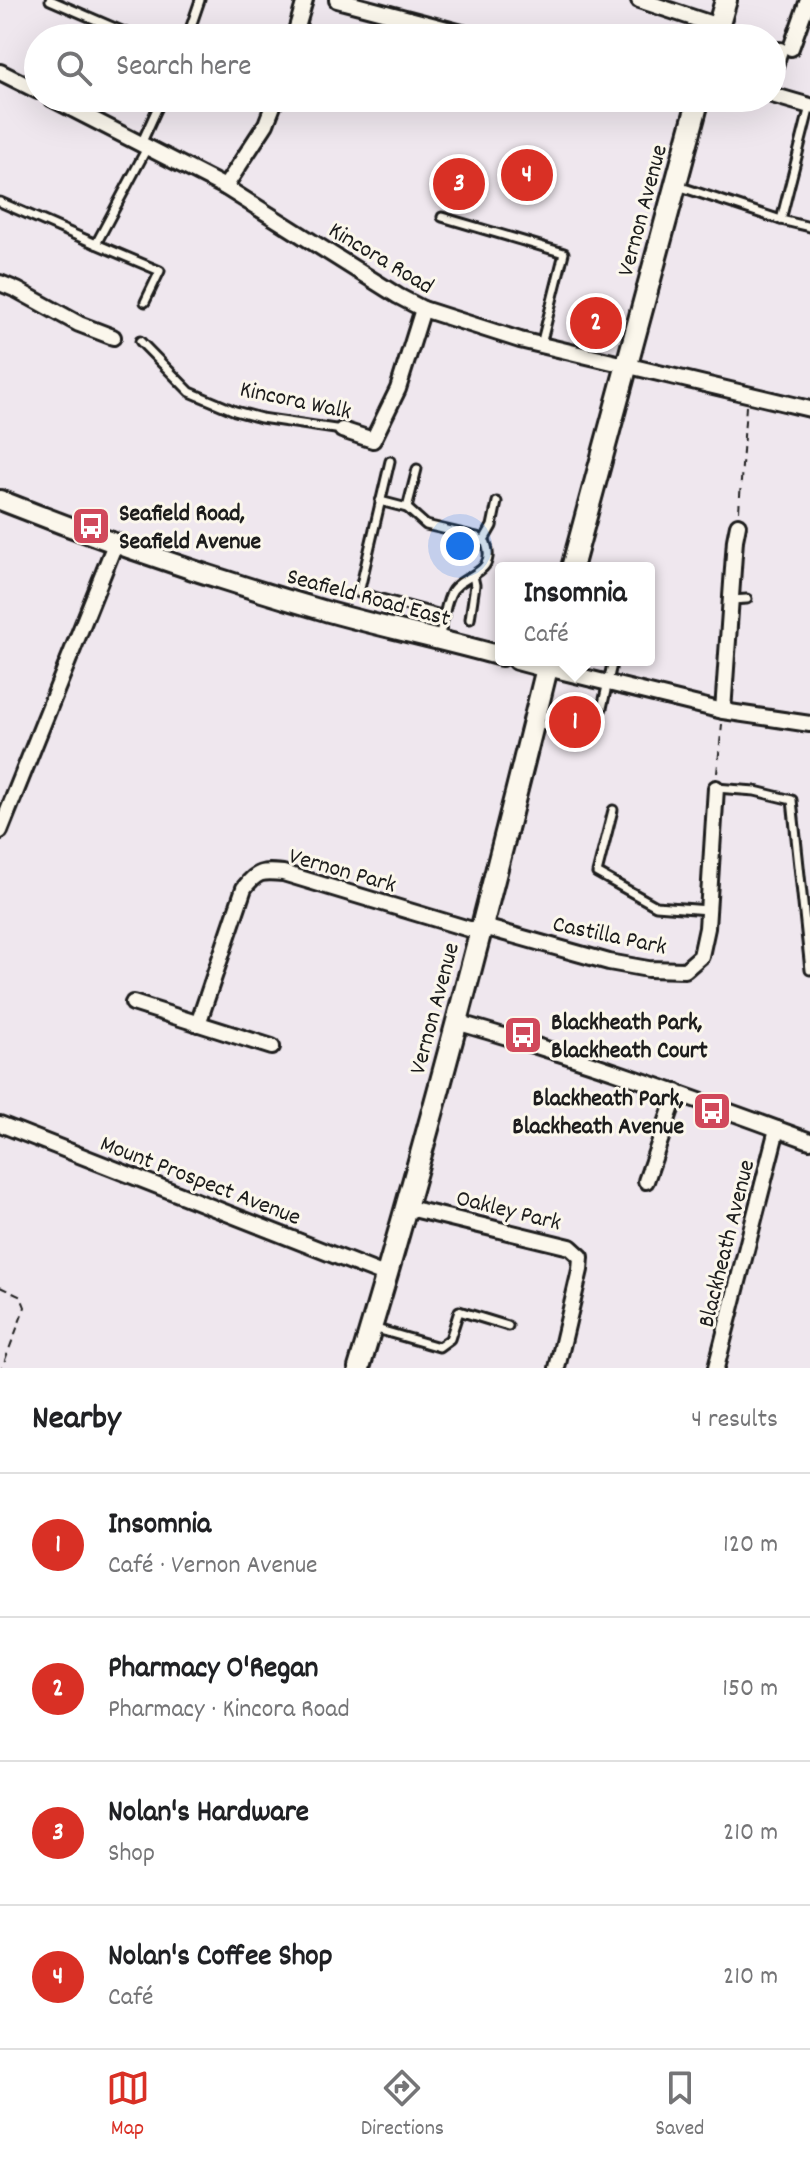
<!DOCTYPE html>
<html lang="en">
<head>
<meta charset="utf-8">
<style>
	:root { --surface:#fff; --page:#f2f2f2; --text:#202124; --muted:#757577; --line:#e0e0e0; --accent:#d93025 }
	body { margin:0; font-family:Dekko,sans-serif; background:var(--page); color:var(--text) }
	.you { position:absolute; left:460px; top:546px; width:28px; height:28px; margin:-20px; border:6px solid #fff; border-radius:50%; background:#1a73e8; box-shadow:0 0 0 12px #1a73e833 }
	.badge { display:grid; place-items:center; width:52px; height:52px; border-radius:50%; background:var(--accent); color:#fff; font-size:26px; font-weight:700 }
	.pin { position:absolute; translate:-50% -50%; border:4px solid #fff; box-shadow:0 2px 8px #0006 }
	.popup { position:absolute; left:495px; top:562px; width:160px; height:104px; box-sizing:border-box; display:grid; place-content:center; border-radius:8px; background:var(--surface); filter:drop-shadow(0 2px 6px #0005); font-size:26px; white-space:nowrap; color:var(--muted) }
	.popup b { font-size:30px; color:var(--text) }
	.popup::after { content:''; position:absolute; left:50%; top:100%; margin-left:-16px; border:16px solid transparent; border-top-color:var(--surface) }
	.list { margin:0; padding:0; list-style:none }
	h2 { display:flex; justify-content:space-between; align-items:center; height:104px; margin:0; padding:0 32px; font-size:34px }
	h2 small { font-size:26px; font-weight:400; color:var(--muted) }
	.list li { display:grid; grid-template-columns:52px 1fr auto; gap:24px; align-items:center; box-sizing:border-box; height:144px; padding:0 32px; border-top:2px solid var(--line) }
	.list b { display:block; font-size:30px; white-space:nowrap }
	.list p { margin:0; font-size:26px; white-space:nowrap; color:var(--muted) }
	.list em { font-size:26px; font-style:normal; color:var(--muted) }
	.icon { flex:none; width:44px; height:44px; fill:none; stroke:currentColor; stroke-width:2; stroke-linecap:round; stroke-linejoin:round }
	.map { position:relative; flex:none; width:810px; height:1368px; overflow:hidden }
	.search { position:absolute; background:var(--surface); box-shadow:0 8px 32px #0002; left:24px; right:24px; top:24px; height:88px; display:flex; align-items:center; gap:20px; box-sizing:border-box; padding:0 28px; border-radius:44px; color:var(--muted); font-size:30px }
	.sheet { height:680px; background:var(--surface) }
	nav { display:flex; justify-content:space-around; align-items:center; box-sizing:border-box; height:112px; border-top:2px solid var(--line); background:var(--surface); font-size:22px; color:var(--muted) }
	nav a { display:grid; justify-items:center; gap:4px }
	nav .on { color:var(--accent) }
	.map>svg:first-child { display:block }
</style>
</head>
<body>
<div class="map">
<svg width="810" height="1368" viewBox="0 0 810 1368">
	<rect width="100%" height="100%" fill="#efe7ee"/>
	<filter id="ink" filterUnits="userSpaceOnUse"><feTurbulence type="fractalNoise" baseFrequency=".0125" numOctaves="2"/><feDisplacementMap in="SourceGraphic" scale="16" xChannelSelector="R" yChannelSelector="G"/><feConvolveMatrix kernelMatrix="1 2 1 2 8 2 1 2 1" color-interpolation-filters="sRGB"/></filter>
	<g filter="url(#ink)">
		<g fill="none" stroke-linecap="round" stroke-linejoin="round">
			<defs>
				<g id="service">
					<polyline points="50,0 138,38"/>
					<polyline points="187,38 200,0"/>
					<polyline points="141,144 162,98"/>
					<polyline points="678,186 781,220 810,227"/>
					<polyline points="0,202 96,244 147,148"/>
					<polyline points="442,217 564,253 541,345"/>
					<polyline points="781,220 810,106"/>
					<polyline points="96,244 160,271 145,302"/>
					<polyline points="140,341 190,392 235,411 261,418 342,430"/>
					<polyline points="390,461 359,593 445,616"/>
					<path d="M380,501L407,508L426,525L477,537L486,543C498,577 459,573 450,595C444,608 443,625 439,639"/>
					<polyline points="407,508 417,469"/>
					<polyline points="484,540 492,526 497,502"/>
					<polyline points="731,600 747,599"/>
					<polyline points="470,619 475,585 473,576"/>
					<polyline points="568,701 602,708 613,660"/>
					<polyline points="536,724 562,729"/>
					<polyline points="716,788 755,791 792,800 810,970"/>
					<polyline points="613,810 597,873 656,906 708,910"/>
					<polyline points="373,1328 439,1347 450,1339 459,1311 508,1326"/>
				</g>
				<g id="minor">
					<polyline points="337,0 481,38"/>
					<polyline points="639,0 718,26"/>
					<polyline points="294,38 305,0"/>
					<polyline points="791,48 808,0"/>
					<polyline points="0,72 38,91"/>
					<polyline points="772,75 780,50"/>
					<polyline points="772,95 810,106"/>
					<polyline points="51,98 225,187 398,296 423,309 520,340 810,409"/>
					<polyline points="225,187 266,124 276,98"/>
					<polyline points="0,283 17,290 79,324 113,337"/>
					<polyline points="342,430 373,440 398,389 423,309"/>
					<polyline points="547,668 723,711 810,724"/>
					<polyline points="723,711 735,540 738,525"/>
					<polyline points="0,831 115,544"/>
					<polyline points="133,1003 272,1047"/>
					<path d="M456,1022C576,1056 693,1098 810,1141"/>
					<path d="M198,1024L244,888C257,871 262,871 283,873L469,929H491L609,962L648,969L685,970L701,956L707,928L716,788"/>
					<polyline points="0,1124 387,1276"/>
					<polyline points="646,1181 677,1092"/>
					<polyline points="405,1207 570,1247 581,1257 580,1270 557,1368"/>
					<polyline points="716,1368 777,1129"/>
				</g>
				<g id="tertiary">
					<path d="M0,500C108,543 218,580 329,612C386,628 444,640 501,656"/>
					<polyline points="517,660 547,668"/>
				</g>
				<g id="secondary">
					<polyline points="715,38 726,0"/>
					<polyline points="572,568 699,98"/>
					<path d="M359,1368C430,1134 491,897 549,660"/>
				</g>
			</defs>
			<use href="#service" stroke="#1c1c1c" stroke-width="13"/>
			<use href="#minor" stroke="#1c1c1c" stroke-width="20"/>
			<use href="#tertiary" stroke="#1c1c1c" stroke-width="24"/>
			<use href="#secondary" stroke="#1c1c1c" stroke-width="26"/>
			<g stroke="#1c1c1c" stroke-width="2" stroke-dasharray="8 6" stroke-linecap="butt">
				<polyline points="739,511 746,406"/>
				<polyline points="717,773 722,724"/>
				<polyline points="0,1287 21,1297 25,1307 2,1368"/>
			</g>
			<use href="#service" stroke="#fbf7ec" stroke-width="7"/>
			<use href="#minor" stroke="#fbf7ec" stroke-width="14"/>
			<use href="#tertiary" stroke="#fbf7ec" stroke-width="18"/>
			<use href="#secondary" stroke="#fbf7ec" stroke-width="20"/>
		</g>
	</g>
	<defs>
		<symbol id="bus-square" viewBox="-11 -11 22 22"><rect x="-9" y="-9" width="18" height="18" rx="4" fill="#d1495b" stroke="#fbf7ec"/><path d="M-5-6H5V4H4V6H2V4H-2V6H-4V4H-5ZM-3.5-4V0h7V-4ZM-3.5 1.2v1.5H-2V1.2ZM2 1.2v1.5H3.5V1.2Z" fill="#fff"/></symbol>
	</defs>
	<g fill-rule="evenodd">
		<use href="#bus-square" x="69" y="504" width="44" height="44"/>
		<use href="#bus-square" x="501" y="1013" width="44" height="44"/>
		<use href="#bus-square" x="690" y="1089" width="44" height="44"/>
	</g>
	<g text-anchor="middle" stroke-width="6" stroke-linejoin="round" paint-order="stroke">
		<g font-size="24" fill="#1c1c1c" stroke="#fbf7ec">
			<text transform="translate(641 210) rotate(-75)" y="8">Vernon Avenue</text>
			<text transform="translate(382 257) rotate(31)" y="8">Kincora Road</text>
			<text transform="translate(296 399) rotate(12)" y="8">Kincora Walk</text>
			<text transform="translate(369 596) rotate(15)" y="8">Seafield Road East</text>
			<text transform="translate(343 869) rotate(16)" y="8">Vernon Park</text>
			<text transform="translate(610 934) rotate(12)" y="8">Castilla Park</text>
			<text transform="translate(433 1008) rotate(-75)" y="8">Vernon Avenue</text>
			<text transform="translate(201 1179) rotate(21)" y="8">Mount Prospect Avenue</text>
			<text transform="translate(509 1209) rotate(14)" y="8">Oakley Park</text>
			<text transform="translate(725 1243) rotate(-76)" y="8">Blackheath Avenue</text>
		</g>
		<g font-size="24" font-weight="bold" fill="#1c1c1c" stroke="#fbf7ec" text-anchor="start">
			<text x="119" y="520">Seafield Road,<tspan x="119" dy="28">Seafield Avenue</tspan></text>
			<text x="551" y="1029">Blackheath Park,<tspan x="551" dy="28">Blackheath Court</tspan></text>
			<text x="684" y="1105" text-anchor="end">Blackheath Park,<tspan x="684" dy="28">Blackheath Avenue</tspan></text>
		</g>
	</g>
</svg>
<div class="you"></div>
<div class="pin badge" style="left:575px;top:722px">1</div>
<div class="popup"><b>Insomnia</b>Café</div>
<div class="pin badge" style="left:596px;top:323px">2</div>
<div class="pin badge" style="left:459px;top:184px">3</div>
<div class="pin badge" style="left:527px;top:175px">4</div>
<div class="search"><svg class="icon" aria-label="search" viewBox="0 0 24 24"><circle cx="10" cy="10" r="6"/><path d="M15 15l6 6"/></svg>Search here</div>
</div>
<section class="sheet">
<h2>Nearby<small>4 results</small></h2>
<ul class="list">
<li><span class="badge">1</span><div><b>Insomnia</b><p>Café · Vernon Avenue</p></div><em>120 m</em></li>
<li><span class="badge">2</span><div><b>Pharmacy O'Regan</b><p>Pharmacy · Kincora Road</p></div><em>150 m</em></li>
<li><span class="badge">3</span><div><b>Nolan's Hardware</b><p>Shop</p></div><em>210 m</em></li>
<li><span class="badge">4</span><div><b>Nolan's Coffee Shop</b><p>Café</p></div><em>210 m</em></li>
</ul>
</section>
<nav>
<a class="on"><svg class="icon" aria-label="map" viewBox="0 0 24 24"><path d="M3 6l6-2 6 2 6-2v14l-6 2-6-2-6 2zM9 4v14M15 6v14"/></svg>Map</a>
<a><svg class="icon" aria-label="directions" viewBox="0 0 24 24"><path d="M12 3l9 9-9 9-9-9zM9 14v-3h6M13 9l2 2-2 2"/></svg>Directions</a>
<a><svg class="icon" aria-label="saved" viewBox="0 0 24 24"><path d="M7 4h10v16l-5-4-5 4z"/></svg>Saved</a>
</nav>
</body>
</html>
